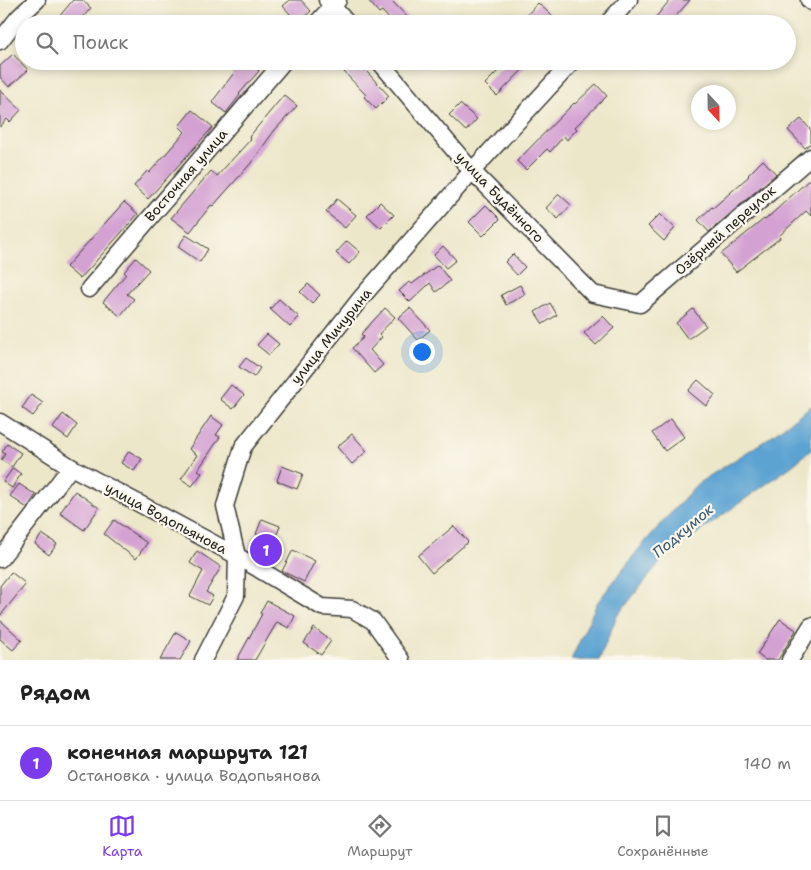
<!DOCTYPE html>
<html lang="ru">
<head>
<meta charset="utf-8">
<style>
	:root { --surface:#fff; --page:#f6f6f6; --text:#222; --muted:#767676; --line:#e0e0e0; --accent:#7c3aed }
	body { margin:0; font-family:"Shantell Sans",sans-serif; background:var(--page); color:var(--text) }
	.compass { position:absolute; left:691px; top:85px; width:45px; height:45px; border-radius:50%; background:var(--surface); box-shadow:0 2px 8px #0003; rotate:158deg }
	.you { position:absolute; left:421px; top:351px; width:18px; height:18px; margin:-12px; border:4px solid #fff; border-radius:50%; background:#1a73e8; box-shadow:0 0 0 8px #1a73e833 }
	.badge { display:grid; place-items:center; width:32px; height:32px; border-radius:50%; background:var(--accent); color:#fff; font-size:16px; font-weight:700 }
	.pin { position:absolute; translate:-50% -50%; border:2px solid #fff; box-shadow:0 1px 5px #0006 }
	.list { margin:0; padding:0; list-style:none }
	h2 { display:flex; justify-content:space-between; align-items:center; height:65px; margin:0; padding:0 20px; font-size:21px }
	h2 small { font-size:16px; font-weight:400; color:var(--muted) }
	.list li { display:grid; grid-template-columns:32px 1fr auto; gap:15px; align-items:center; box-sizing:border-box; height:75px; padding:0 20px; border-top:1px solid var(--line) }
	.list b { display:block; font-size:19px; white-space:nowrap }
	.list p { margin:0; font-size:16px; white-space:nowrap; color:var(--muted) }
	.list em { font-size:16px; font-style:normal; color:var(--muted) }
	.icon { flex:none; width:28px; height:28px; fill:none; stroke:currentColor; stroke-width:2; stroke-linecap:round; stroke-linejoin:round }
	.map { position:relative; flex:none; width:811px; height:660px; overflow:hidden }
	.search { position:absolute; background:var(--surface); box-shadow:0 2px 8px #0003; left:15px; right:15px; top:15px; height:55px; display:flex; align-items:center; gap:12px; box-sizing:border-box; padding:0 18px; border-radius:28px; color:var(--muted); font-size:19px }
	.sheet { height:140px; background:var(--surface) }
	nav { display:flex; justify-content:space-around; align-items:center; box-sizing:border-box; height:70px; border-top:1px solid var(--line); background:var(--surface); font-size:14px; color:var(--muted) }
	nav a { display:grid; justify-items:center; gap:2px }
	nav .on { color:var(--accent) }
	.map>svg:first-child { display:block }
</style>
</head>
<body>
<div class="map">
<svg width="811" height="660" viewBox="0 0 811 660">
	<rect width="100%" height="100%" fill="#fbf7ec"/>
	<filter id="ink" filterUnits="userSpaceOnUse"><feTurbulence type="fractalNoise" baseFrequency=".02" numOctaves="2"/><feDisplacementMap in="SourceGraphic" scale="10" xChannelSelector="R" yChannelSelector="G"/><feConvolveMatrix kernelMatrix="1 2 1 2 8 2 1 2 1" color-interpolation-filters="sRGB"/></filter>
	<filter id="wash" filterUnits="userSpaceOnUse"><feTurbulence type="fractalNoise" baseFrequency=".0096" numOctaves="4" result="noise"/><feDisplacementMap in="SourceGraphic" scale="20" xChannelSelector="R" yChannelSelector="G"/><feGaussianBlur stdDeviation="1.12" result="paint"/><feColorMatrix in="noise" values="0 0 0 0 0 0 0 0 0 0 0 0 0 0 0 0 0 1.4 0 .05"/><feComposite in="paint" operator="in"/></filter>
	<g filter="url(#wash)">
		<rect width="100%" height="100%" fill="#ede7ca"/>
		<polygon fill="#5ba3d2" stroke="#3c6077" points="811,406 811,450 793,465 665,556 617,616 599,660 571,660 597,603 642,545 697,484 766,440"/>
		<g id="blocks">
			<g fill="#d4a1d3">
				<polygon points="73,0 82,0 91,8 77,24 53,24"/>
				<polygon points="290,0 301,0 311,11 298,23 283,6"/>
				<polygon points="368,0 391,0 414,24 390,24 392,22 382,11 379,13"/>
				<polygon points="670,0 690,0 669,24 650,24"/>
				<polygon points="538,3 561,24 532,24 525,17"/>
				<polygon points="13,54 28,70 9,87 0,77 0,66"/>
				<polygon points="243,61 247,61 259,71 239,94 240,95 226,113 212,102"/>
				<polygon points="355,61 357,61 389,96 376,109 364,97 366,95 344,72"/>
				<polygon points="508,61 531,61 497,96 485,84"/>
				<polygon points="596,84 607,96 575,127 577,129 567,140 564,136 550,152 547,149 526,170 517,161 574,103 575,104"/>
				<polygon points="0,90 21,110 10,122 7,119 0,127"/>
				<polygon points="284,95 297,106 274,131 252,162 213,206 211,205 190,232 171,218 211,171 217,176 251,139 249,137"/>
				<polygon points="460,104 477,119 466,131 449,115"/>
				<polygon points="192,110 213,127 148,199 134,186 147,171 149,173 185,132 179,126"/>
				<polygon points="801,119 811,130 811,143 805,148 788,130"/>
				<polygon points="763,160 776,174 709,232 698,220 712,207 713,208 749,176 748,175"/>
				<polygon points="811,178 811,216 806,211 779,236 780,238 736,272 721,254 764,219 765,220"/>
				<polygon points="559,194 571,205 558,219 546,208"/>
				<polygon points="337,199 356,215 345,228 326,212"/>
				<polygon points="124,202 138,214 80,279 66,267"/>
				<polygon points="380,202 394,215 381,228 367,215"/>
				<polygon points="486,205 500,219 483,236 469,222"/>
				<polygon points="660,214 675,228 664,241 648,226"/>
				<polygon points="186,235 208,249 200,262 178,247"/>
				<polygon points="347,241 360,252 349,264 336,253"/>
				<polygon points="443,246 456,260 446,268 434,255"/>
				<polygon points="513,254 525,267 517,275 505,262"/>
				<polygon points="136,258 149,270 127,294 134,299 120,316 103,302 126,274 124,272"/>
				<polygon points="438,265 450,281 436,292 430,283 410,302 399,291 409,282 412,284"/>
				<polygon points="308,284 320,295 312,303 300,292"/>
				<polygon points="520,285 525,294 506,305 501,295"/>
				<polygon points="279,299 299,317 290,327 270,309"/>
				<polygon points="550,303 557,315 543,324 535,312"/>
				<polygon points="385,308 395,317 379,334 382,337 370,350 383,365 374,373 352,348 364,337 361,334"/>
				<polygon points="410,308 430,330 418,340 398,318"/>
				<polygon points="693,309 706,326 688,339 676,323"/>
				<polygon points="603,316 614,328 596,345 584,333"/>
				<polygon points="267,334 279,344 269,355 257,345"/>
				<polygon points="246,358 260,368 254,377 239,367"/>
				<polygon points="698,380 715,395 706,406 688,391"/>
				<polygon points="231,385 244,395 233,409 220,399"/>
				<polygon points="31,395 43,403 33,416 22,408"/>
				<polygon points="63,414 77,425 68,439 53,428"/>
				<polygon points="211,416 223,425 216,435 220,437 198,470 202,473 192,486 181,479 197,455 189,449"/>
				<polygon points="671,419 684,437 665,451 652,433"/>
				<polygon points="352,434 367,451 352,464 337,447"/>
				<polygon points="7,444 21,453 12,467 1,460 5,454 2,452"/>
				<polygon points="129,451 142,459 134,471 121,463"/>
				<polygon points="282,466 303,474 297,489 277,481"/>
				<polygon points="13,468 21,474 12,488 3,482"/>
				<polygon points="19,484 36,495 27,508 10,496"/>
				<polygon points="75,491 99,508 84,530 60,513"/>
				<polygon points="262,519 280,526 275,540 256,534"/>
				<polygon points="114,520 147,543 136,559 104,534"/>
				<polygon points="454,526 468,542 432,573 418,556"/>
				<polygon points="42,534 57,544 49,555 35,544"/>
				<polygon points="293,550 315,561 304,582 282,571"/>
				<polygon points="197,551 221,567 206,592 213,596 208,605 190,596 203,571 190,563"/>
				<polygon points="11,572 26,584 0,616 0,586"/>
				<polygon points="267,601 295,616 289,628 277,622 255,660 237,660 262,614 260,613"/>
				<polygon points="780,619 796,630 778,660 765,660 757,654"/>
				<polygon points="0,620 22,640 13,650 0,639"/>
				<polygon points="314,628 331,641 321,655 304,643"/>
				<polygon points="176,632 191,641 180,660 160,660"/>
			</g>
		</g>
	</g>
	<g filter="url(#ink)">
		<use href="#blocks" fill-opacity="0" stroke="#3b3a36" stroke-width="1"/>
		<g fill="none" stroke-linecap="round" stroke-linejoin="round">
			<defs>
				<g id="minor">
					<polyline points="327,0 348,24"/>
					<polyline points="809,0 811,2"/>
					<polyline points="316,24 338,0"/>
					<polyline points="607,24 629,0"/>
					<polyline points="0,41 18,18 37,0"/>
					<polyline points="379,61 472,171 593,294 640,304 811,157"/>
					<polyline points="89,289 284,61"/>
					<polyline points="0,422 71,467 237,556 322,607 352,609 373,621 401,660"/>
					<polyline points="0,559 71,467"/>
					<polyline points="203,660 236,596 237,556 225,506 243,447 361,298 472,171 573,61"/>
					<polyline points="790,660 811,626"/>
				</g>
			</defs>
			<use href="#minor" stroke="#3b3a36" stroke-width="19"/>
			<use href="#minor" stroke="#fff" stroke-width="16"/>
		</g>
	</g>
	<g text-anchor="middle" stroke-width="4.5" stroke-linejoin="round" paint-order="stroke">
		<g font-size="14" fill="#1c1c1c" stroke="#fbf7ec">
			<text transform="translate(186 175) rotate(-49)" y="5">Восточная улица</text>
			<text transform="translate(500 197) rotate(46)" y="5">улица Будённого</text>
			<text transform="translate(725 230) rotate(-41)" y="5">Озёрный переулок</text>
			<text transform="translate(331 336) rotate(-51)" y="5">улица Мичурина</text>
			<text transform="translate(166 518) rotate(28)" y="5">улица Водопьянова</text>
		</g>
		<g font-size="15" font-style="italic" fill="#38596e" stroke="#fbf7ec">
			<text transform="translate(683 531) rotate(-40)" y="5">Подкумок</text>
		</g>
	</g>
</svg>
<svg class="compass" viewBox="-18 -18 36 36"><path d="M0-13l5 13h-10z" fill="#e53935"/><path d="M0 13l5-13h-10z" fill="#767676"/></svg>
<div class="you"></div>
<div class="pin badge" style="left:266px;top:550px">1</div>
<div class="search"><svg class="icon" aria-label="search" viewBox="0 0 24 24"><circle cx="10" cy="10" r="6"/><path d="M15 15l6 6"/></svg>Поиск</div>
</div>
<section class="sheet">
<h2>Рядом<small></small></h2>
<ul class="list">
<li><span class="badge">1</span><div><b>конечная маршрута 121</b><p>Остановка · улица Водопьянова</p></div><em>140 m</em></li>
</ul>
</section>
<nav>
<a class="on"><svg class="icon" aria-label="map" viewBox="0 0 24 24"><path d="M3 6l6-2 6 2 6-2v14l-6 2-6-2-6 2zM9 4v14M15 6v14"/></svg>Карта</a>
<a><svg class="icon" aria-label="directions" viewBox="0 0 24 24"><path d="M12 3l9 9-9 9-9-9zM9 14v-3h6M13 9l2 2-2 2"/></svg>Маршрут</a>
<a><svg class="icon" aria-label="saved" viewBox="0 0 24 24"><path d="M7 4h10v16l-5-4-5 4z"/></svg>Сохранённые</a>
</nav>
</body>
</html>
